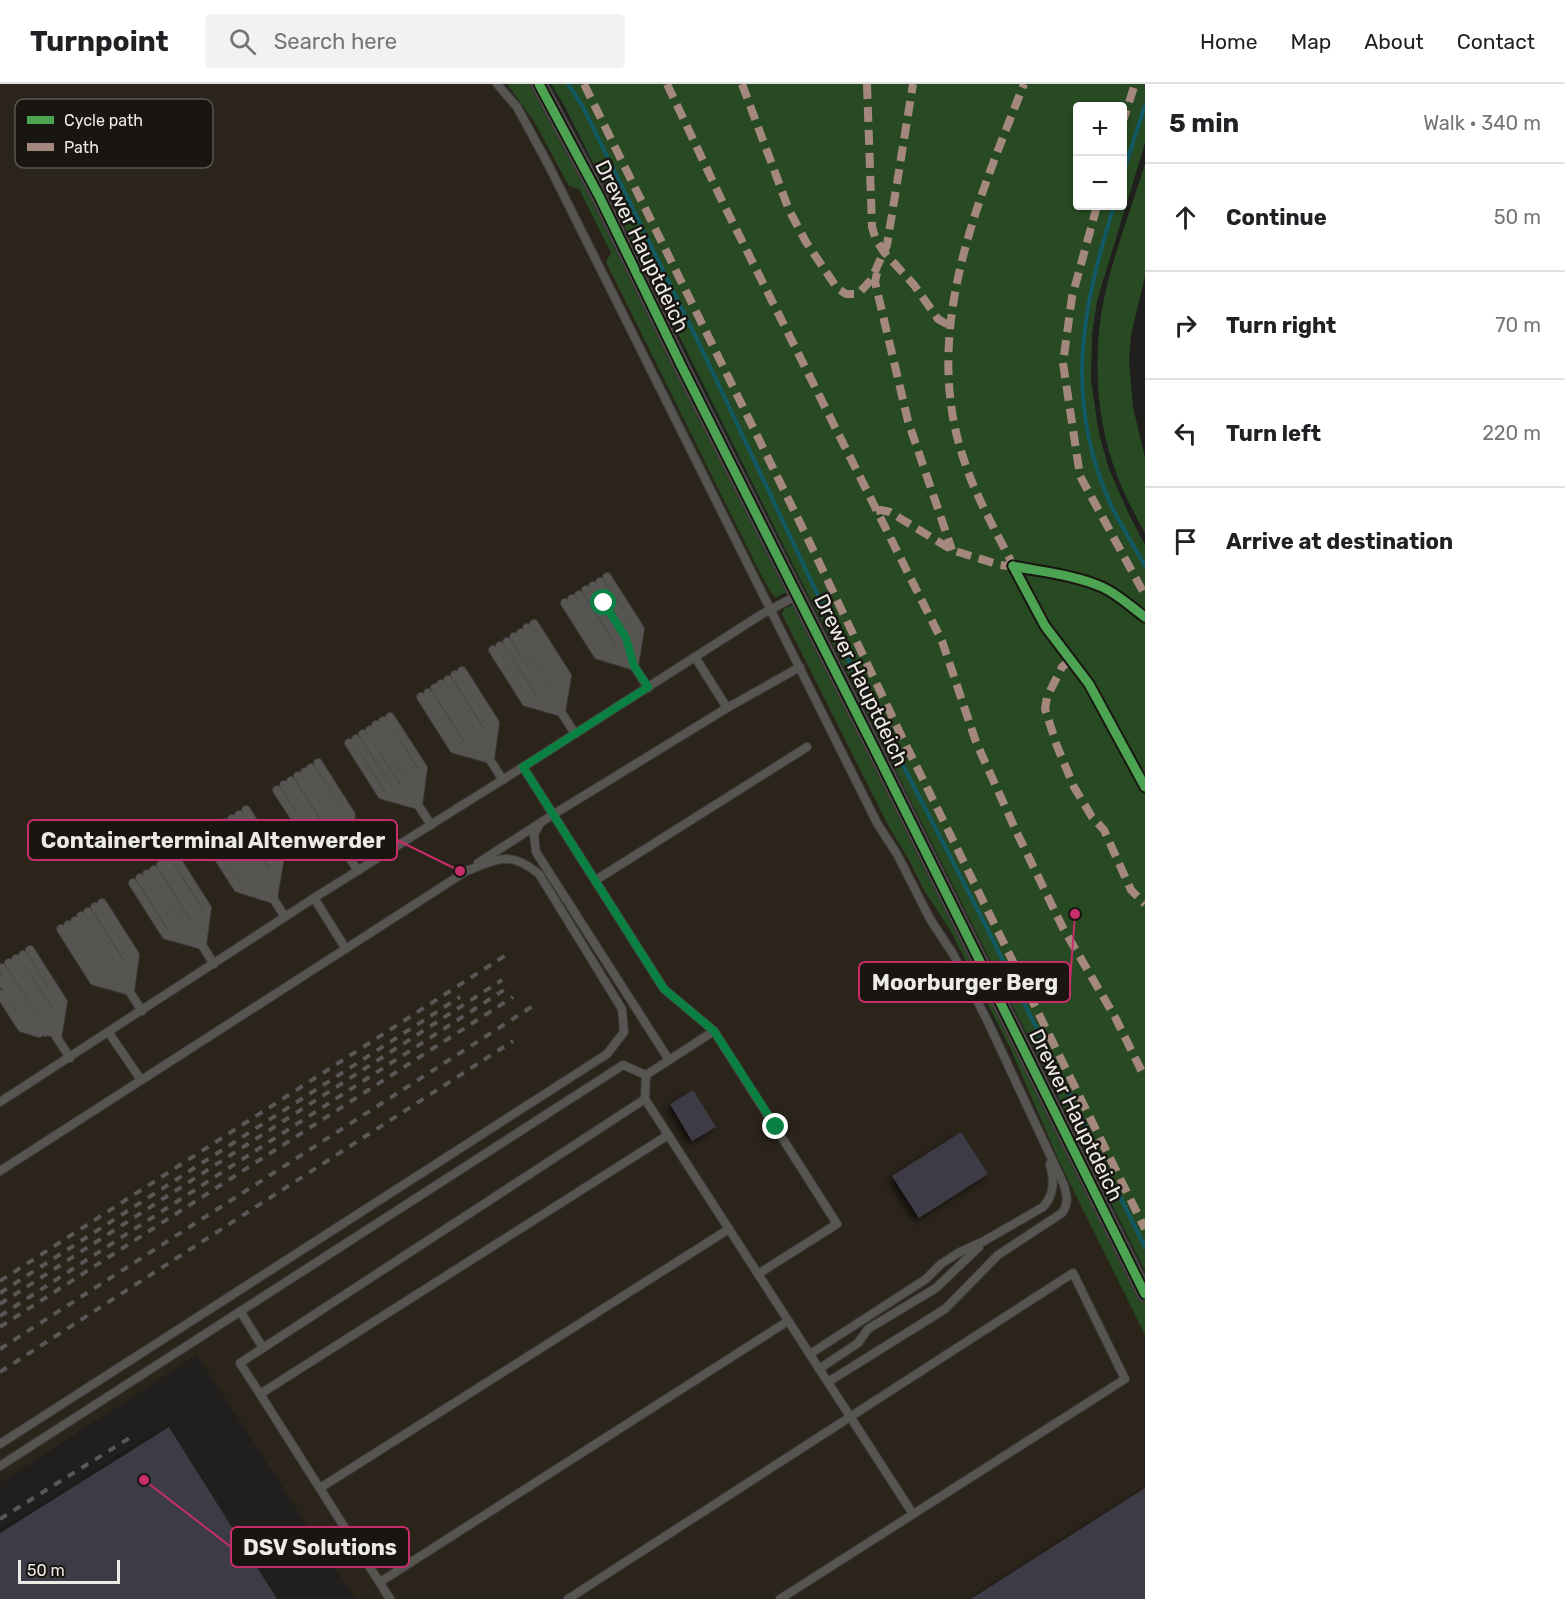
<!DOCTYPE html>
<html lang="en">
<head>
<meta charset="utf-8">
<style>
	:root { --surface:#fff; --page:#f2f2f2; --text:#202124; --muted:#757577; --line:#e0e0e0 }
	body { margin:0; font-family:Rubik,sans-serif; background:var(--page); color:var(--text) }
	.controls { position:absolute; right:18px; top:18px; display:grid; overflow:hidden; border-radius:6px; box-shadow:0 2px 4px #0004 }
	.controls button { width:54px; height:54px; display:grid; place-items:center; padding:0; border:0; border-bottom:2px solid var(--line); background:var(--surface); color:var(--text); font:30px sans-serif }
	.scale { position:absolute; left:18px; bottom:15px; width:102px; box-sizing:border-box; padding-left:6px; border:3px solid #eceae6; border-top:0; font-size:16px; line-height:21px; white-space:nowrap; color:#eceae6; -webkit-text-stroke:4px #191612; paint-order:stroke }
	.stop { position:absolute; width:18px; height:18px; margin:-14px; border:4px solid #0b8043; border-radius:50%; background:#fff }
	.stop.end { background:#0b8043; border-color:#fff; box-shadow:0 2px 6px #0008 }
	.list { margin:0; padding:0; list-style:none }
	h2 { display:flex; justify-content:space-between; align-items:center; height:78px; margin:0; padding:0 24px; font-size:26px }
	h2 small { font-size:20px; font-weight:400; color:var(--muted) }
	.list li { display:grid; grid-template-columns:39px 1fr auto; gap:18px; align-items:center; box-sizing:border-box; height:108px; padding:0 24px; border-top:2px solid var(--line) }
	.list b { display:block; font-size:22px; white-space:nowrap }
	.list em { font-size:20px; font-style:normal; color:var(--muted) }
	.icon { flex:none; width:33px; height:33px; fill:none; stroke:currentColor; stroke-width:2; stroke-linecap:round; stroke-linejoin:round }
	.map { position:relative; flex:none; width:1145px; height:1515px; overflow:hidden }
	header { display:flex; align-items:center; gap:36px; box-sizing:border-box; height:84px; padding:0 30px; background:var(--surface); border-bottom:2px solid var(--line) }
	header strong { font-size:28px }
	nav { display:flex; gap:33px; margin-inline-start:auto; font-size:21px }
	.search { width:420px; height:54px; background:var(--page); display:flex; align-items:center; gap:15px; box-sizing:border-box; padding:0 21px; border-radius:6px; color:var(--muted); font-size:22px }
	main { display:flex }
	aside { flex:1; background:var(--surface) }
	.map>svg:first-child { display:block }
</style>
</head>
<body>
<header>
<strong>Turnpoint</strong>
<div class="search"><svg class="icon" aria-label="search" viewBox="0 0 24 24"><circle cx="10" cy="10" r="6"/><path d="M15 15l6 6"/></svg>Search here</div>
<nav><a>Home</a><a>Map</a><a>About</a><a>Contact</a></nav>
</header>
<main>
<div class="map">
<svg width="1145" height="1515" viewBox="0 0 1145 1515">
	<defs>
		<filter id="shadow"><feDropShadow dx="-4" dy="4" stdDeviation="3" flood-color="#0009"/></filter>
	</defs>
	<rect width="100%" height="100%" fill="#211f1d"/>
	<polygon fill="#2b241b" points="0,0 518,0 552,54 598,144 1145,1237 1145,1515 355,1515 197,1271 0,1399"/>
	<g fill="#284a23" fill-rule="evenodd">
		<polygon points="507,0 531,0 546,20 788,508 776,513 772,510 760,489 606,178 611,169 579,105 569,102 534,37"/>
		<path d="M551,0H1145V59L1097,217L1092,251L1091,296L1099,350L1109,385L1128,428L1145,461V1187L565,23ZM1078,22H1122V122H1078Z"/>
		<path d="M1145,80V192L1131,251L1129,277L1133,323L1145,374V449C1135,430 1124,411 1117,391C1097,340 1093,279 1102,225C1111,176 1130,128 1145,80Z"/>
		<polygon points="795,520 1145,1217 1145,1251 1060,1079 1011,966 950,846 924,806 909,776 888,741 782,530 785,524"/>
	</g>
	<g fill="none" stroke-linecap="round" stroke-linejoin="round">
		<g stroke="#125964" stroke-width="4">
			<polyline points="568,0 583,23 706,274 847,573 984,838 1145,1163"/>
			<polyline points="1122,93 1145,21"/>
			<path d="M1114,122C1081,227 1064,317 1111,421C1121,442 1134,462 1145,482"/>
		</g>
	</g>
	<g fill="#3c3a44" filter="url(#shadow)">
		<polygon points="693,1006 716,1043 692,1057 670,1020"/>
		<polygon points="961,1048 988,1090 919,1134 892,1092"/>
		<polygon points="169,1343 277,1515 0,1515 0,1449"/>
		<polygon points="1145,1404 1145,1515 971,1515"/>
	</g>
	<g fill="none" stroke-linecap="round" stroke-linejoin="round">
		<defs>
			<g id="service">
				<path d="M497,0L517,23L548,80L877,739L897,770L930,835L953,870L987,936L1064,1101C1067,1112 1069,1119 1062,1129L998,1171L945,1225L828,1298"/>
				<polyline points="607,493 640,545 634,582"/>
				<polyline points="600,498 633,549 633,562"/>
				<polyline points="593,502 626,554 630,569"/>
				<polyline points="586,506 648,604"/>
				<polyline points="579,511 612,563 624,573"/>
				<polyline points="572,515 605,567 617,573"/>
				<polyline points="565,519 598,571 634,582"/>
				<polyline points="534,540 567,592 561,628"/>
				<polyline points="527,544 560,596 561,609"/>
				<polyline points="521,549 554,601 558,615"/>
				<polyline points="514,553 575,650"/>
				<polyline points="507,558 540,609 551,620"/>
				<polyline points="500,562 533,614 544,620"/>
				<polyline points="493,566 526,618 561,628"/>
				<polyline points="695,573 727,624"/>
				<polyline points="462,587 495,639 490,675"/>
				<polyline points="455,591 488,643 489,656"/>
				<polyline points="448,596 481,648 486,662"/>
				<polyline points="441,600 503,696"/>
				<polyline points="435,604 468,656 479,666"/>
				<polyline points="428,609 461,661 472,666"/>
				<polyline points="421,613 454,665 490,675"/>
				<polyline points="390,633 423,684 418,721"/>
				<polyline points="383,637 416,689 417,702"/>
				<polyline points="376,641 410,693 414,708"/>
				<polyline points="370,646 431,741"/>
				<polyline points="363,650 396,702 407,712"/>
				<polyline points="356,655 389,706 400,712"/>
				<polyline points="349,659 382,711 418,721"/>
				<polyline points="318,679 351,731 346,768"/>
				<polyline points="523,683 664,905 714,947 837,1140 758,1190"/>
				<polyline points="311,684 344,735 345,748"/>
				<polyline points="305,688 338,740 342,755"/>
				<polyline points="298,692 358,787"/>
				<polyline points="291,697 324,749 335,759"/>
				<polyline points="284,701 317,753 328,759"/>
				<polyline points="277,706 310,757 346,768"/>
				<polyline points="246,726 279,778 273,815"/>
				<polyline points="239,731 272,782 273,795"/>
				<polyline points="232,735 265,787 270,802"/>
				<polyline points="225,739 285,833"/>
				<polyline points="540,739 534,751 536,768 669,976"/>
				<polyline points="218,744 252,796 263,806"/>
				<polyline points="212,748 245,800 256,806"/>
				<polyline points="205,753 238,804 273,815"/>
				<polyline points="174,772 207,824 202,861"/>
				<polyline points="167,777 200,829 201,841"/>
				<polyline points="478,779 554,730 727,624 800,583"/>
				<polyline points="161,781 194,833 198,848"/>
				<polyline points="154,786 214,880"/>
				<polyline points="147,790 180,842 191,852"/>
				<polyline points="140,794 173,846 184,852"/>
				<polyline points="596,796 807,663"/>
				<polyline points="133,799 166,851 202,861"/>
				<polyline points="314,814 346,865"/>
				<polyline points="102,819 135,871 130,907"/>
				<polyline points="95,823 128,875 129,888"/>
				<polyline points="88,828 121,880 126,895"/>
				<polyline points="81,832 142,927"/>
				<polyline points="75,837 108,889 119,899"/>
				<polyline points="68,841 101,893 112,899"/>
				<polyline points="61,845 94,897 130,907"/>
				<polyline points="30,866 63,918 57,954"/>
				<polyline points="23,871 56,922 57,935"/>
				<polyline points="16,875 49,927 54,942"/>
				<polyline points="9,879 70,974"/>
				<polyline points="2,884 36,936 50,948"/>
				<polyline points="0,895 29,940 45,948"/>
				<polyline points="0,910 22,944 39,949"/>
				<polyline points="109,949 141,996"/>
				<polyline points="645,1015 646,991 714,947"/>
				<polyline points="0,1018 314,814 523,683 762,530 798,511"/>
				<polyline points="0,1087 468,786"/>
				<polyline points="240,1227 263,1264"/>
				<path d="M810,1270L926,1195L941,1180L958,1169L984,1157L1043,1123C1055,1110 1054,1096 1050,1080"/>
				<polyline points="819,1285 858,1259 868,1245 936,1204 979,1163"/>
				<polyline points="260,1310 240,1279 645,1015 913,1430"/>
				<path d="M0,1360L607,970L624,948L622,925L539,790C509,765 496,776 464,788"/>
				<polyline points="0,1382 623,981 646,991"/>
				<polyline points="320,1404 729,1145"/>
				<polyline points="380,1498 788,1237"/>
				<polyline points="390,1515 260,1310 668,1051"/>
				<polyline points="568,1515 1073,1189 1125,1295 780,1515"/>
			</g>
			<polyline id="minor" points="539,0 599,112 681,281 874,664 1145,1210"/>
		</defs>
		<use href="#service" stroke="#3b3a37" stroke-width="10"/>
		<use href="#minor" stroke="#3b3a37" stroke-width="18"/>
		<use href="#service" stroke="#575552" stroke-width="8"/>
		<use href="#minor" stroke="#575552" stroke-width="15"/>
		<g stroke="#595857" stroke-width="4" stroke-dasharray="8 8" stroke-linecap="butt">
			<polyline points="0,1197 506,871"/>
			<polyline points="0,1209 460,913"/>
			<polyline points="0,1220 502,896"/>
			<polyline points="0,1232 507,904"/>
			<polyline points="0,1243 513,913"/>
			<polyline points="0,1265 536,920"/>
			<polyline points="0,1288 513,957"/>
			<polyline points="0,1435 131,1353"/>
		</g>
		<g stroke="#a5887d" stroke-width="8" stroke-dasharray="15 8" stroke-linecap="butt">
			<polyline points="584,0 806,451 901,651 1145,1145"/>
			<polyline points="667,0 724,121 942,557 976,658 1017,749 1063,844 1115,933 1145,994"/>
			<polyline points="742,0 789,126 806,158 837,204 846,210 855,210 860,208 871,196 887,161 913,0"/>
			<polyline points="867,0 872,143 876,156 884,168 914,201 938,235 950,242"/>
			<polyline points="1122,40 1135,0"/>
			<polyline points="1097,122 1072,213 1063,279 1080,392 1145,511"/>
			<polyline points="877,189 875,198 908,337 952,466"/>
			<polyline points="876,427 881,426 890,428 952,466 1000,481 1016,483"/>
			<path d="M1015,485C997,449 975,412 963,373C921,246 978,117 1024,0"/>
			<polyline points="1071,576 1062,583 1047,613 1045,625 1057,662 1074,703 1092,733 1104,746 1131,806 1145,820"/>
		</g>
		<defs>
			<g id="cycleway">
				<polyline points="539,0 599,112 681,281 874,664 1145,1210"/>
				<polyline points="1013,482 1045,542 1089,600 1145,703"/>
				<path d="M1013,482C1042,488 1075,491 1102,503C1118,510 1131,523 1145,533"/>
			</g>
		</defs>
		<use href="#cycleway" stroke="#191612" stroke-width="13"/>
		<use href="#cycleway" stroke="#4ca352" stroke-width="9"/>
	</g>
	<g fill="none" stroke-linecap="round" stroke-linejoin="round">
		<polyline stroke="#0b8043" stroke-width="8" points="604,519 626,554 634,582 648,603 523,683 664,905 714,947 776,1043"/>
	</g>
	<g text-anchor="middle" stroke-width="5" stroke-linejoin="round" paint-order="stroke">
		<g font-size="21" fill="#eceae6" stroke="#191612">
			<text transform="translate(642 162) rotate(64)" y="7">Drewer Hauptdeich</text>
			<text transform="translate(861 596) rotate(64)" y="7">Drewer Hauptdeich</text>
			<text transform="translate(1076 1031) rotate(64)" y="7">Drewer Hauptdeich</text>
		</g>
	</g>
	<rect x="15" y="15" width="198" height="69" rx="9" fill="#191612" stroke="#585652" stroke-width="1.5"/>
	<rect x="27" y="32" width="27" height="8" fill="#4ca352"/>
	<rect x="27" y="59" width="27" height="8" fill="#a5887d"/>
	<g font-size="16" fill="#eceae6">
		<text x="64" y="42">Cycle path</text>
		<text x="64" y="69">Path</text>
	</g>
	<path fill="none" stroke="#c62d69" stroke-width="2" d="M460 787L397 756M1075 830L1070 898M144 1396L231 1463"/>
	<g fill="#c62d69" stroke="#191612" stroke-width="2">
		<circle cx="460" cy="787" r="6"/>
		<circle cx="1075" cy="830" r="6"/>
		<circle cx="144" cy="1396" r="6"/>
	</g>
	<g fill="#191612" stroke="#c62d69" stroke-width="2">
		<rect x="28" y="736" width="369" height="40" rx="6"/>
		<rect x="859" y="878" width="211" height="40" rx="6"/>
		<rect x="231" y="1443" width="178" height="40" rx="6"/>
	</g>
	<g font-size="22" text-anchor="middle" font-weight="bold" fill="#eceae6">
		<text x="213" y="764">Containerterminal Altenwerder</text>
		<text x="965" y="906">Moorburger Berg</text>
		<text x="320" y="1471">DSV Solutions</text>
	</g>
</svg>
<div class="controls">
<button>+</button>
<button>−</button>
</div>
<div class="scale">50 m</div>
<div class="stop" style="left:604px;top:519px"></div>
<div class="stop end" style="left:776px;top:1043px"></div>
</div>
<aside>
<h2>5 min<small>Walk · 340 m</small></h2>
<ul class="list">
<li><svg class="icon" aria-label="ahead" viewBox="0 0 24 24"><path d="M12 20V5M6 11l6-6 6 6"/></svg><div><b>Continue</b></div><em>50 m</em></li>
<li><svg class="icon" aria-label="right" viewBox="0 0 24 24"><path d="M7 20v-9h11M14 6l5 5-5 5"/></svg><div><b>Turn right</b></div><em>70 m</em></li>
<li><svg class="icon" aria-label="left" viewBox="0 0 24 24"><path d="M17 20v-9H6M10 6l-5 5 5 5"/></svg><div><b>Turn left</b></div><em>220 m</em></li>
<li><svg class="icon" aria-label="arrive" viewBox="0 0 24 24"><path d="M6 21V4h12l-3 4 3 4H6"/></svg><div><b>Arrive at destination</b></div></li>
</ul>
</aside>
</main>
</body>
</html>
